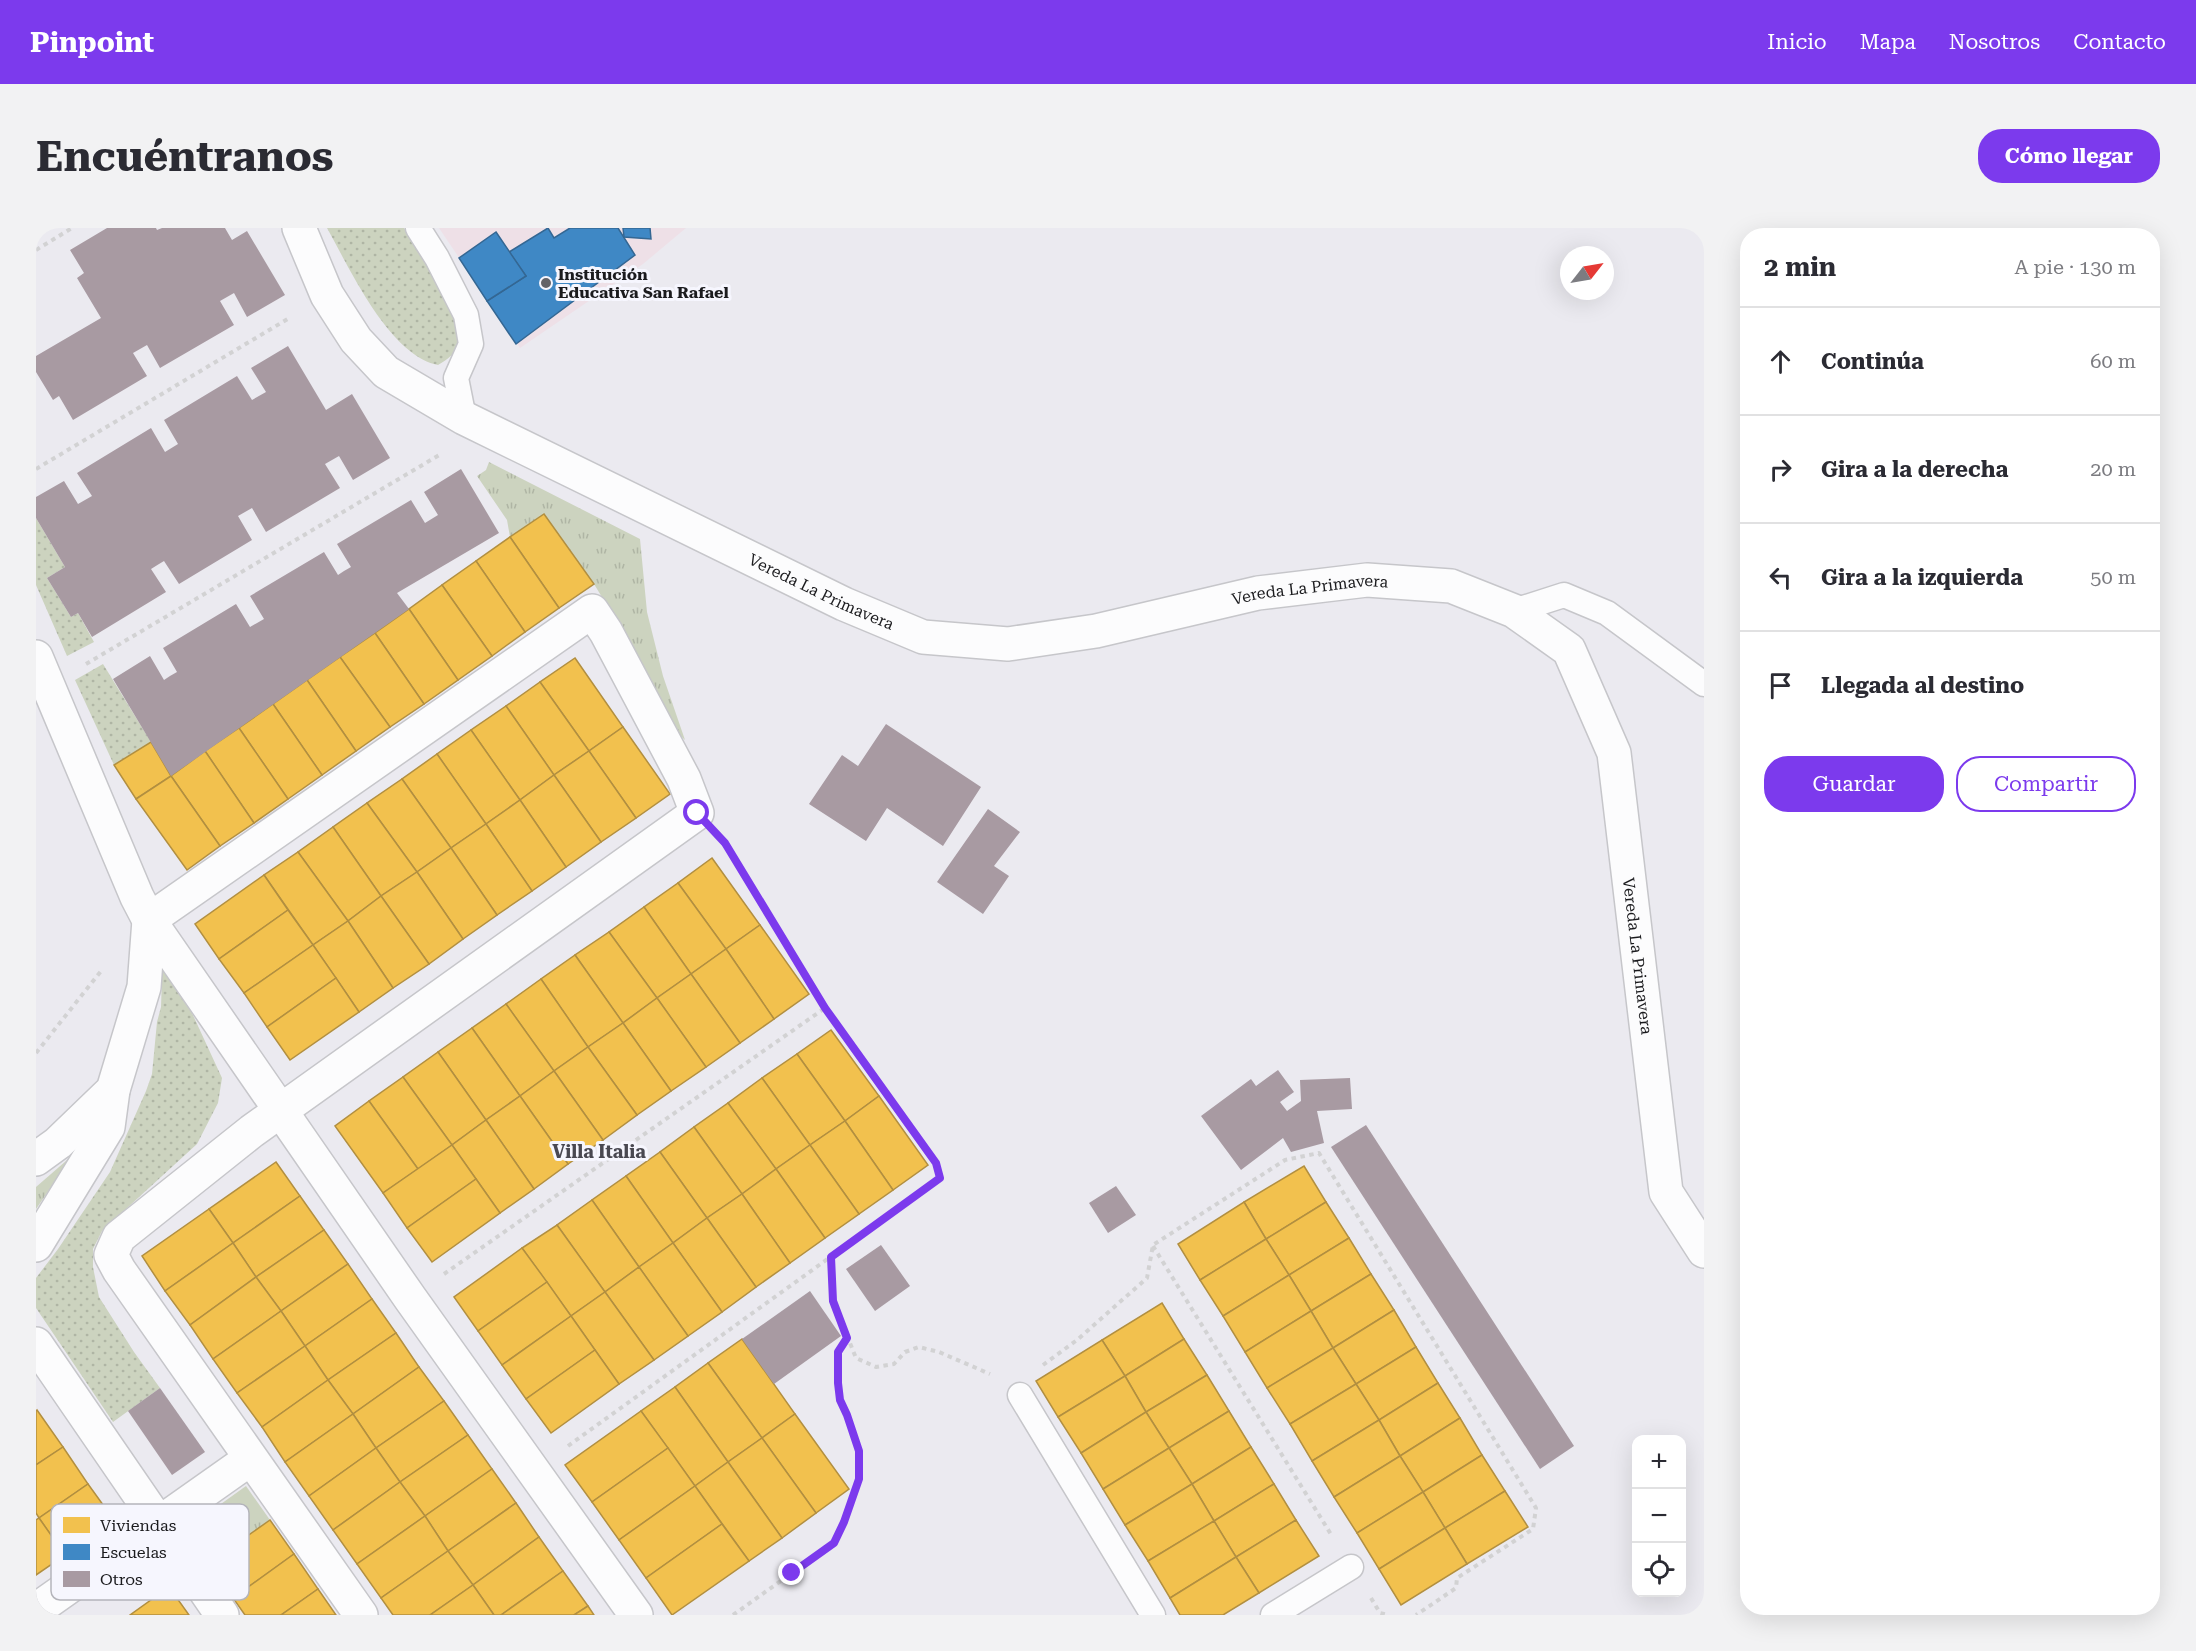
<!DOCTYPE html>
<html lang="es">
<head>
<meta charset="utf-8">
<style>
	:root { --surface:#fff; --page:#f2f2f3; --text:#2b2b33; --muted:#7c7c81; --line:#e1e1e2; --accent:#7c3aed }
	body { margin:0; font-family:"Roboto Serif",serif; background:var(--page); color:var(--text) }
	.controls { position:absolute; right:18px; bottom:18px; display:grid; overflow:hidden; border-radius:12px; box-shadow:0 6px 24px #0002 }
	.controls button { width:54px; height:54px; display:grid; place-items:center; padding:0; border:0; border-bottom:2px solid var(--line); background:var(--surface); color:var(--text); font:30px sans-serif }
	.compass { position:absolute; left:1524px; top:18px; width:54px; height:54px; border-radius:50%; background:var(--surface); box-shadow:0 6px 24px #0002; rotate:59deg }
	.stop { position:absolute; width:18px; height:18px; margin:-14px; border:4px solid #7c3aed; border-radius:50%; background:#fff }
	.stop.end { background:#7c3aed; border-color:#fff; box-shadow:0 2px 6px #0008 }
	.list { margin:0; padding:0; list-style:none }
	h2 { display:flex; justify-content:space-between; align-items:center; height:78px; margin:0; padding:0 24px; font-size:26px }
	h2 small { font-size:20px; font-weight:400; color:var(--muted) }
	.list li { display:grid; grid-template-columns:39px 1fr auto; gap:18px; align-items:center; box-sizing:border-box; height:108px; padding:0 24px; border-top:2px solid var(--line) }
	.list b { display:block; font-size:22px; white-space:nowrap }
	.list em { font-size:20px; font-style:normal; color:var(--muted) }
	.actions { display:flex; gap:12px; padding:18px 24px }
	.actions a { flex:1; padding:14px 0; border:2px solid var(--accent); border-radius:24px; text-align:center; font-size:21px; color:var(--accent) }
	.actions .main { background:var(--accent); color:#fff }
	.icon { flex:none; width:33px; height:33px; fill:none; stroke:currentColor; stroke-width:2; stroke-linecap:round; stroke-linejoin:round }
	.map { position:relative; flex:none; width:1668px; height:1387px; overflow:hidden; border-radius:24px }
	header { display:flex; align-items:center; gap:36px; box-sizing:border-box; height:84px; padding:0 30px; background:var(--accent); color:#fff }
	header strong { font-size:28px }
	nav { display:flex; gap:33px; margin-inline-start:auto; font-size:21px }
	.intro { display:flex; align-items:center; justify-content:space-between; box-sizing:border-box; height:144px; padding:0 36px }
	h1 { margin:0; font-size:42px }
	.button { padding:15px 27px; border-radius:24px; background:var(--accent); color:#fff; font-size:21px; font-weight:700 }
	main { display:flex; gap:36px; padding:0 36px }
	aside { flex:1; background:var(--surface); border-radius:24px; box-shadow:0 6px 24px #0002 }
	.map>svg:first-child { display:block }
</style>
</head>
<body>
<header>
<strong>Pinpoint</strong>
<nav><a>Inicio</a><a>Mapa</a><a>Nosotros</a><a>Contacto</a></nav>
</header>
<div class="intro"><h1>Encuéntranos</h1><a class="button">Cómo llegar</a></div>
<main>
<div class="map">
<svg width="1668" height="1387" viewBox="0 0 1668 1387">
	<defs>
		<pattern id="grass-tufts" width="24" height="20" patternUnits="userSpaceOnUse" patternTransform="scale(1.5)"><rect width="24" height="20" fill="#ccd3bf"/><path d="M3 7l-1-3M5 7V3M7 7l1-3M15 17l-1-3M17 17v-4M19 17l1-3" fill="none" stroke="#afb5a4"/></pattern>
		<pattern id="garden-dots" width="8" height="8" patternUnits="userSpaceOnUse" patternTransform="scale(1.5)"><rect width="8" height="8" fill="#ccd3bf"/><path d="M2 2h.1M6 6h.1" fill="none" stroke="#afb5a4" stroke-width="1.8" stroke-linecap="round"/></pattern>
	</defs>
	<rect width="100%" height="100%" fill="#ebeaf0"/>
	<polygon fill="#eee0e7" points="403,0 650,0 607,36 484,120"/>
	<g fill="url(#grass-tufts)">
		<polygon points="453,234 604,311 611,384 627,448 649,512 633,497 601,427 558,356 508,286 474,309 471,292 441,248 450,242"/>
		<polygon points="38,926 0,981 0,959"/>
		<polygon points="210,1258 234,1292 173,1335 150,1301"/>
	</g>
	<g fill="url(#garden-dots)">
		<path d="M291,0H368C383,24 428,86 423,113C421,125 412,131 402,137C353,127 314,41 291,0Z"/>
		<polygon points="0,290 29,339 11,350 35,389 42,385 58,414 31,428 0,357"/>
		<polygon points="67,436 115,514 78,537 39,452"/>
		<polygon points="124,738 156,785 186,850 182,875 161,916 66,1003 57,1021 57,1039 63,1069 98,1124 124,1160 77,1194 0,1080 0,1050 22,1021 74,944 110,863 116,846 121,794 125,779 126,750"/>
	</g>
	<g fill="#f2c14e" stroke="#b28f40" stroke-width="1.5">
		<polygon points="508,286 558,356 523,380 474,309"/>
		<polygon points="474,309 523,380 489,404 440,333"/>
		<polygon points="440,333 489,404 456,428 406,357"/>
		<polygon points="406,357 456,428 422,452 373,381"/>
		<polygon points="373,381 422,452 388,476 339,405"/>
		<polygon points="339,405 388,476 354,499 304,429"/>
		<polygon points="304,429 354,499 320,523 271,452"/>
		<polygon points="539,430 587,499 553,523 504,454"/>
		<polygon points="271,452 320,523 286,547 237,476"/>
		<polygon points="504,454 553,523 518,547 470,478"/>
		<polygon points="237,476 286,547 252,571 203,500"/>
		<polygon points="470,478 518,547 484,572 435,502"/>
		<polygon points="587,499 634,566 600,590 553,523"/>
		<polygon points="203,500 252,571 218,595 169,523"/>
		<polygon points="435,502 484,572 450,596 401,526"/>
		<polygon points="115,514 135,548 100,571 78,537"/>
		<polygon points="169,523 218,595 184,618 135,548"/>
		<polygon points="553,523 600,590 565,614 518,547"/>
		<polygon points="401,526 450,596 415,620 366,551"/>
		<polygon points="518,547 565,614 530,639 484,572"/>
		<polygon points="135,548 184,618 151,642 100,571"/>
		<polygon points="366,551 415,620 381,644 331,575"/>
		<polygon points="484,572 530,639 496,663 450,596"/>
		<polygon points="331,575 381,644 345,668 297,599"/>
		<polygon points="450,596 496,663 461,687 415,620"/>
		<polygon points="297,599 345,668 312,693 262,624"/>
		<polygon points="415,620 461,687 427,711 381,644"/>
		<polygon points="262,624 312,693 277,717 228,647"/>
		<polygon points="676,630 724,697 690,721 642,655"/>
		<polygon points="381,644 427,711 393,736 345,668"/>
		<polygon points="228,647 252,682 183,731 159,696"/>
		<polygon points="642,655 690,721 655,746 608,679"/>
		<polygon points="345,668 393,736 357,760 312,693"/>
		<polygon points="608,679 655,746 621,770 573,704"/>
		<polygon points="252,682 277,717 208,765 183,731"/>
		<polygon points="312,693 357,760 323,784 277,717"/>
		<polygon points="724,697 773,766 738,791 690,721"/>
		<polygon points="573,704 621,770 587,795 539,727"/>
		<polygon points="277,717 300,750 231,799 208,765"/>
		<polygon points="690,721 738,791 704,815 655,746"/>
		<polygon points="539,727 587,795 552,819 505,751"/>
		<polygon points="655,746 704,815 670,839 621,770"/>
		<polygon points="300,750 323,784 254,832 231,799"/>
		<polygon points="505,751 552,819 518,843 470,776"/>
		<polygon points="621,770 670,839 635,863 587,795"/>
		<polygon points="470,776 518,843 484,868 436,800"/>
		<polygon points="587,795 635,863 601,887 552,819"/>
		<polygon points="436,800 484,868 450,892 402,824"/>
		<polygon points="795,802 843,868 809,893 761,826"/>
		<polygon points="552,819 601,887 567,912 518,843"/>
		<polygon points="402,824 450,892 416,917 367,849"/>
		<polygon points="761,826 809,893 774,917 726,850"/>
		<polygon points="518,843 567,912 532,936 484,868"/>
		<polygon points="367,849 416,917 382,941 333,873"/>
		<polygon points="726,850 774,917 740,941 692,875"/>
		<polygon points="484,868 532,936 498,961 450,892"/>
		<polygon points="843,868 892,937 857,962 809,893"/>
		<polygon points="333,873 382,941 347,965 299,898"/>
		<polygon points="692,875 740,941 706,966 658,899"/>
		<polygon points="450,892 498,961 464,985 416,917"/>
		<polygon points="809,893 857,962 823,986 774,917"/>
		<polygon points="658,899 706,966 671,990 624,924"/>
		<polygon points="416,917 440,951 371,1000 347,965"/>
		<polygon points="774,917 823,986 789,1010 740,941"/>
		<polygon points="624,924 671,990 637,1015 590,948"/>
		<polygon points="240,934 264,968 197,1015 173,981"/>
		<polygon points="1268,938 1290,974 1230,1011 1208,974"/>
		<polygon points="740,941 789,1010 754,1035 706,966"/>
		<polygon points="590,948 637,1015 603,1039 556,972"/>
		<polygon points="440,951 464,985 396,1034 371,1000"/>
		<polygon points="706,966 754,1035 720,1059 671,990"/>
		<polygon points="264,968 288,1002 220,1049 197,1015"/>
		<polygon points="556,972 603,1039 569,1064 521,997"/>
		<polygon points="1208,974 1230,1011 1164,1052 1142,1016"/>
		<polygon points="1290,974 1313,1010 1253,1047 1230,1011"/>
		<polygon points="173,981 197,1015 129,1063 106,1028"/>
		<polygon points="671,990 720,1059 686,1084 637,1015"/>
		<polygon points="521,997 569,1064 535,1088 486,1020"/>
		<polygon points="288,1002 312,1036 245,1083 220,1049"/>
		<polygon points="1313,1010 1335,1046 1275,1083 1253,1047"/>
		<polygon points="1230,1011 1253,1047 1187,1088 1164,1052"/>
		<polygon points="197,1015 220,1049 154,1097 129,1063"/>
		<polygon points="637,1015 686,1084 652,1108 603,1039"/>
		<polygon points="486,1020 511,1054 442,1103 418,1069"/>
		<polygon points="312,1036 336,1071 269,1118 245,1083"/>
		<polygon points="603,1039 652,1108 618,1132 569,1064"/>
		<polygon points="1335,1046 1358,1082 1297,1120 1275,1083"/>
		<polygon points="1253,1047 1275,1083 1209,1124 1187,1088"/>
		<polygon points="220,1049 245,1083 177,1131 154,1097"/>
		<polygon points="511,1054 535,1088 466,1137 442,1103"/>
		<polygon points="569,1064 618,1132 583,1156 535,1088"/>
		<polygon points="336,1071 360,1105 292,1152 269,1118"/>
		<polygon points="1126,1075 1148,1111 1089,1148 1066,1112"/>
		<polygon points="1358,1082 1380,1119 1320,1156 1297,1120"/>
		<polygon points="245,1083 269,1118 201,1165 177,1131"/>
		<polygon points="1275,1083 1297,1120 1231,1160 1209,1124"/>
		<polygon points="535,1088 559,1122 490,1171 466,1137"/>
		<polygon points="360,1105 383,1139 317,1186 292,1152"/>
		<polygon points="706,1111 759,1186 726,1210 672,1135"/>
		<polygon points="1148,1111 1171,1147 1110,1184 1089,1148"/>
		<polygon points="1066,1112 1089,1148 1022,1189 1000,1153"/>
		<polygon points="269,1118 292,1152 226,1199 201,1165"/>
		<polygon points="1380,1119 1402,1155 1343,1192 1320,1156"/>
		<polygon points="1297,1120 1320,1156 1254,1196 1231,1160"/>
		<polygon points="559,1122 583,1156 515,1205 490,1171"/>
		<polygon points="672,1135 726,1210 692,1234 639,1159"/>
		<polygon points="383,1139 408,1173 340,1220 317,1186"/>
		<polygon points="1171,1147 1193,1183 1133,1220 1110,1184"/>
		<polygon points="1089,1148 1110,1184 1045,1225 1022,1189"/>
		<polygon points="292,1152 317,1186 249,1234 226,1199"/>
		<polygon points="1402,1155 1424,1190 1364,1228 1343,1192"/>
		<polygon points="1320,1156 1343,1192 1276,1233 1254,1196"/>
		<polygon points="639,1159 692,1234 659,1258 605,1183"/>
		<polygon points="408,1173 432,1207 364,1254 340,1220"/>
		<polygon points="1,1182 27,1219 0,1237 0,1183"/>
		<polygon points="605,1183 632,1220 556,1274 529,1237"/>
		<polygon points="1193,1183 1215,1219 1156,1256 1133,1220"/>
		<polygon points="1110,1184 1133,1220 1067,1261 1045,1225"/>
		<polygon points="317,1186 340,1220 273,1268 249,1234"/>
		<polygon points="759,1186 813,1261 780,1285 726,1210"/>
		<polygon points="1424,1190 1446,1227 1387,1264 1364,1228"/>
		<polygon points="1343,1192 1364,1228 1298,1269 1276,1233"/>
		<polygon points="432,1207 456,1241 389,1288 364,1254"/>
		<polygon points="726,1210 780,1285 746,1310 692,1234"/>
		<polygon points="27,1219 52,1256 3,1290 0,1285 0,1237"/>
		<polygon points="1215,1219 1238,1256 1178,1293 1156,1256"/>
		<polygon points="340,1220 364,1254 297,1302 273,1268"/>
		<polygon points="632,1220 659,1258 583,1312 556,1274"/>
		<polygon points="1133,1220 1156,1256 1089,1297 1067,1261"/>
		<polygon points="1446,1227 1469,1263 1409,1300 1387,1264"/>
		<polygon points="1364,1228 1387,1264 1321,1305 1298,1269"/>
		<polygon points="692,1234 746,1310 713,1333 659,1258"/>
		<polygon points="456,1241 480,1275 412,1323 389,1288"/>
		<polygon points="364,1254 389,1288 321,1336 297,1302"/>
		<polygon points="52,1256 78,1292 29,1327 3,1290"/>
		<polygon points="1156,1256 1178,1293 1112,1333 1089,1297"/>
		<polygon points="1238,1256 1260,1292 1200,1329 1178,1293"/>
		<polygon points="659,1258 686,1296 610,1350 583,1312"/>
		<polygon points="1469,1263 1492,1299 1431,1336 1409,1300"/>
		<polygon points="1387,1264 1409,1300 1343,1341 1321,1305"/>
		<polygon points="480,1275 503,1309 437,1357 412,1323"/>
		<polygon points="389,1288 412,1323 345,1370 321,1336"/>
		<polygon points="3,1290 29,1327 0,1347 0,1292"/>
		<polygon points="234,1292 258,1326 197,1370 173,1335"/>
		<polygon points="1260,1292 1283,1328 1223,1365 1200,1329"/>
		<polygon points="1178,1293 1200,1329 1134,1370 1112,1333"/>
		<polygon points="686,1296 713,1333 636,1387 610,1350"/>
		<polygon points="1409,1300 1431,1336 1365,1377 1343,1341"/>
		<polygon points="503,1309 527,1343 465,1387 458,1387 437,1357"/>
		<polygon points="412,1323 437,1357 394,1387 357,1387 345,1370"/>
		<polygon points="258,1326 282,1361 245,1387 209,1387 197,1370"/>
		<polygon points="1200,1329 1223,1365 1187,1387 1144,1387 1134,1370"/>
		<polygon points="527,1343 552,1378 538,1387 465,1387"/>
		<polygon points="437,1357 458,1387 394,1387"/>
		<polygon points="133,1359 153,1387 94,1387"/>
		<polygon points="282,1361 300,1387 245,1387"/>
		<polygon points="552,1378 558,1387 538,1387"/>
	</g>
	<g fill="#3f88c5" stroke="#346793" stroke-width="1.5">
		<polygon points="512,0 518,10 534,0 582,0 599,27 480,116 451,73 490,48 473,24"/>
		<polygon points="587,0 614,0 615,11 588,9"/>
		<polygon points="460,4 490,48 451,73 423,30"/>
	</g>
	<g fill="#a89aa2">
		<polygon points="71,0 120,0 121,2 126,0 189,0 196,12 211,3 249,67 211,89 198,65 184,73 198,97 124,140 111,117 97,125 111,148 37,192 23,168 17,172 0,144 0,128 65,90 41,50 48,45 34,22"/>
		<polygon points="252,118 290,182 316,166 354,230 317,252 303,228 289,236 304,260 230,304 216,280 202,288 216,312 143,356 128,333 123,336 115,341 130,364 56,409 42,385 35,389 11,350 29,339 0,290 0,269 28,253 42,276 56,268 41,245 115,200 129,224 142,216 128,192 201,148 216,172 230,164 215,140"/>
		<polygon points="425,241 463,305 361,365 373,381 135,548 77,451 114,428 128,452 134,448 141,444 127,420 200,376 214,399 228,391 214,368 288,324 302,347 308,343 315,339 301,316 375,272 389,295 402,287 388,264"/>
		<polygon points="850,496 945,559 907,618 851,580 830,613 773,576 806,527 822,538"/>
		<polygon points="952,581 984,604 958,638 973,648 947,686 901,654"/>
		<polygon points="1242,842 1258,864 1244,874 1251,883 1265,873 1264,852 1314,850 1316,881 1281,883 1288,915 1255,924 1247,910 1205,942 1165,888 1215,851 1220,858"/>
		<polygon points="1330,897 1538,1218 1504,1241 1295,919"/>
		<polygon points="1080,958 1100,987 1072,1005 1053,975"/>
		<polygon points="845,1017 874,1058 839,1083 810,1041"/>
		<polygon points="774,1063 805,1108 738,1156 706,1111"/>
		<polygon points="124,1160 169,1224 136,1247 92,1183"/>
	</g>
	<g fill="none" stroke-linecap="round" stroke-linejoin="round">
		<defs>
			<g id="lane">
				<polyline points="382,0 401,30 430,87 435,116 420,150 428,190"/>
				<polyline points="1478,383 1528,367 1571,385 1668,456"/>
				<polyline points="984,1167 1117,1387"/>
				<polyline points="1237,1387 1315,1339"/>
			</g>
			<g id="street">
				<path id="s1" d="M263,0L291,67L320,112L350,144L428,190L808,376L887,409L972,416L1060,403L1222,365L1331,352L1415,358L1478,383L1533,422L1578,525L1630,964L1668,1023"/>
				<polyline points="0,429 101,669 113,692 374,1070 600,1387"/>
				<polyline points="113,692 556,383 570,404 648,551 661,585 216,903 83,1009 75,1027 83,1042 325,1387"/>
				<polyline points="0,931 22,915 77,862 108,759 113,692"/>
				<polyline points="0,1017 72,899 77,862"/>
				<polyline points="0,1116 186,1387"/>
				<polyline points="0,1382 214,1231"/>
			</g>
		</defs>
		<use href="#lane" stroke="#c6c6ca" stroke-width="27"/>
		<use href="#street" stroke="#c6c6ca" stroke-width="36"/>
		<g stroke="#d2d2d3" stroke-width="4" stroke-dasharray="4.5 4.5" stroke-linecap="butt">
			<polyline points="0,22 36,0"/>
			<polyline points="0,241 255,89"/>
			<polyline points="50,436 405,226"/>
			<polyline points="0,825 65,743"/>
			<polyline points="1117,1018 1296,1308"/>
			<polyline points="794,1029 797,1073 820,1130 840,1139 858,1136 869,1124 883,1119 903,1124 954,1146"/>
			<polyline points="408,1046 789,780"/>
			<polyline points="1007,1137 1041,1112 1111,1050 1117,1017 1249,932 1283,925 1500,1280 1497,1301 1421,1350 1420,1360 1380,1387"/>
			<polyline points="532,1218 904,950 900,935 789,780 690,616"/>
			<polyline points="1335,1370 1344,1385 1352,1387"/>
			<polyline points="697,1387 798,1315 808,1294 823,1251 823,1223 811,1187 804,1172 802,1156 802,1124 811,1110"/>
		</g>
		<use href="#lane" stroke="#fcfcfd" stroke-width="24"/>
		<use href="#street" stroke="#fcfcfd" stroke-width="33"/>
	</g>
	<g fill="none" stroke-linecap="round" stroke-linejoin="round">
		<polyline stroke="#7c3aed" stroke-width="8" points="661,585 689,615 789,780 900,935 904,950 795,1029 797,1073 811,1110 802,1124 802,1155 804,1172 811,1187 823,1223 823,1251 808,1294 798,1315 756,1345"/>
	</g>
	<circle fill="#646368" stroke="#f6f6fe" stroke-width="2" cx="510" cy="55" r="6"/>
	<g text-anchor="middle" stroke-width="6" stroke-linejoin="round" paint-order="stroke">
		<g font-size="16" font-weight="bold" fill="#1b1b1e" stroke="#f6f6fe" text-anchor="start">
			<text x="522" y="52">Institución<tspan x="522" dy="18">Educativa San Rafael</tspan></text>
		</g>
		<g font-size="16" fill="#1b1b1e" stroke="#f6f6fe">
			<text dy="6" stroke="none"><textPath href="#s1" startOffset="658">Vereda La Primavera</textPath></text>
			<text dy="6" stroke="none"><textPath href="#s1" startOffset="1162">Vereda La Primavera</textPath></text>
			<text dy="6" stroke="none"><textPath href="#s1" startOffset="1756">Vereda La Primavera</textPath></text>
		</g>
		<g font-size="18" font-weight="bold" fill="#494851" stroke="#f6f6fe">
			<text x="563" y="930">Villa Italia</text>
		</g>
	</g>
	<rect x="15" y="1276" width="198" height="96" rx="9" fill="#f6f6fe" stroke="#b4b4bb" stroke-width="1.5"/>
	<rect x="27" y="1289" width="27" height="16" fill="#f2c14e"/>
	<rect x="27" y="1316" width="27" height="16" fill="#3f88c5"/>
	<rect x="27" y="1343" width="27" height="16" fill="#a89aa2"/>
	<g font-size="16" fill="#1b1b1e">
		<text x="64" y="1303">Viviendas</text>
		<text x="64" y="1330">Escuelas</text>
		<text x="64" y="1357">Otros</text>
	</g>
</svg>
<div class="controls">
<button>+</button>
<button>−</button>
<button><svg class="icon" aria-label="locate" viewBox="0 0 24 24"><circle cx="12" cy="12" r="6"/><path d="M12 2v4M12 18v4M2 12h4M18 12h4"/></svg></button>
</div>
<svg class="compass" viewBox="-18 -18 36 36"><path d="M0-13l5 13h-10z" fill="#e53935"/><path d="M0 13l5-13h-10z" fill="#7c7c81"/></svg>
<div class="stop" style="left:661px;top:585px"></div>
<div class="stop end" style="left:756px;top:1345px"></div>
</div>
<aside>
<h2>2 min<small>A pie · 130 m</small></h2>
<ul class="list">
<li><svg class="icon" aria-label="ahead" viewBox="0 0 24 24"><path d="M12 20V5M6 11l6-6 6 6"/></svg><div><b>Continúa</b></div><em>60 m</em></li>
<li><svg class="icon" aria-label="right" viewBox="0 0 24 24"><path d="M7 20v-9h11M14 6l5 5-5 5"/></svg><div><b>Gira a la derecha</b></div><em>20 m</em></li>
<li><svg class="icon" aria-label="left" viewBox="0 0 24 24"><path d="M17 20v-9H6M10 6l-5 5 5 5"/></svg><div><b>Gira a la izquierda</b></div><em>50 m</em></li>
<li><svg class="icon" aria-label="arrive" viewBox="0 0 24 24"><path d="M6 21V4h12l-3 4 3 4H6"/></svg><div><b>Llegada al destino</b></div></li>
</ul>
<div class="actions"><a class="main">Guardar</a><a>Compartir</a></div>
</aside>
</main>
</body>
</html>
